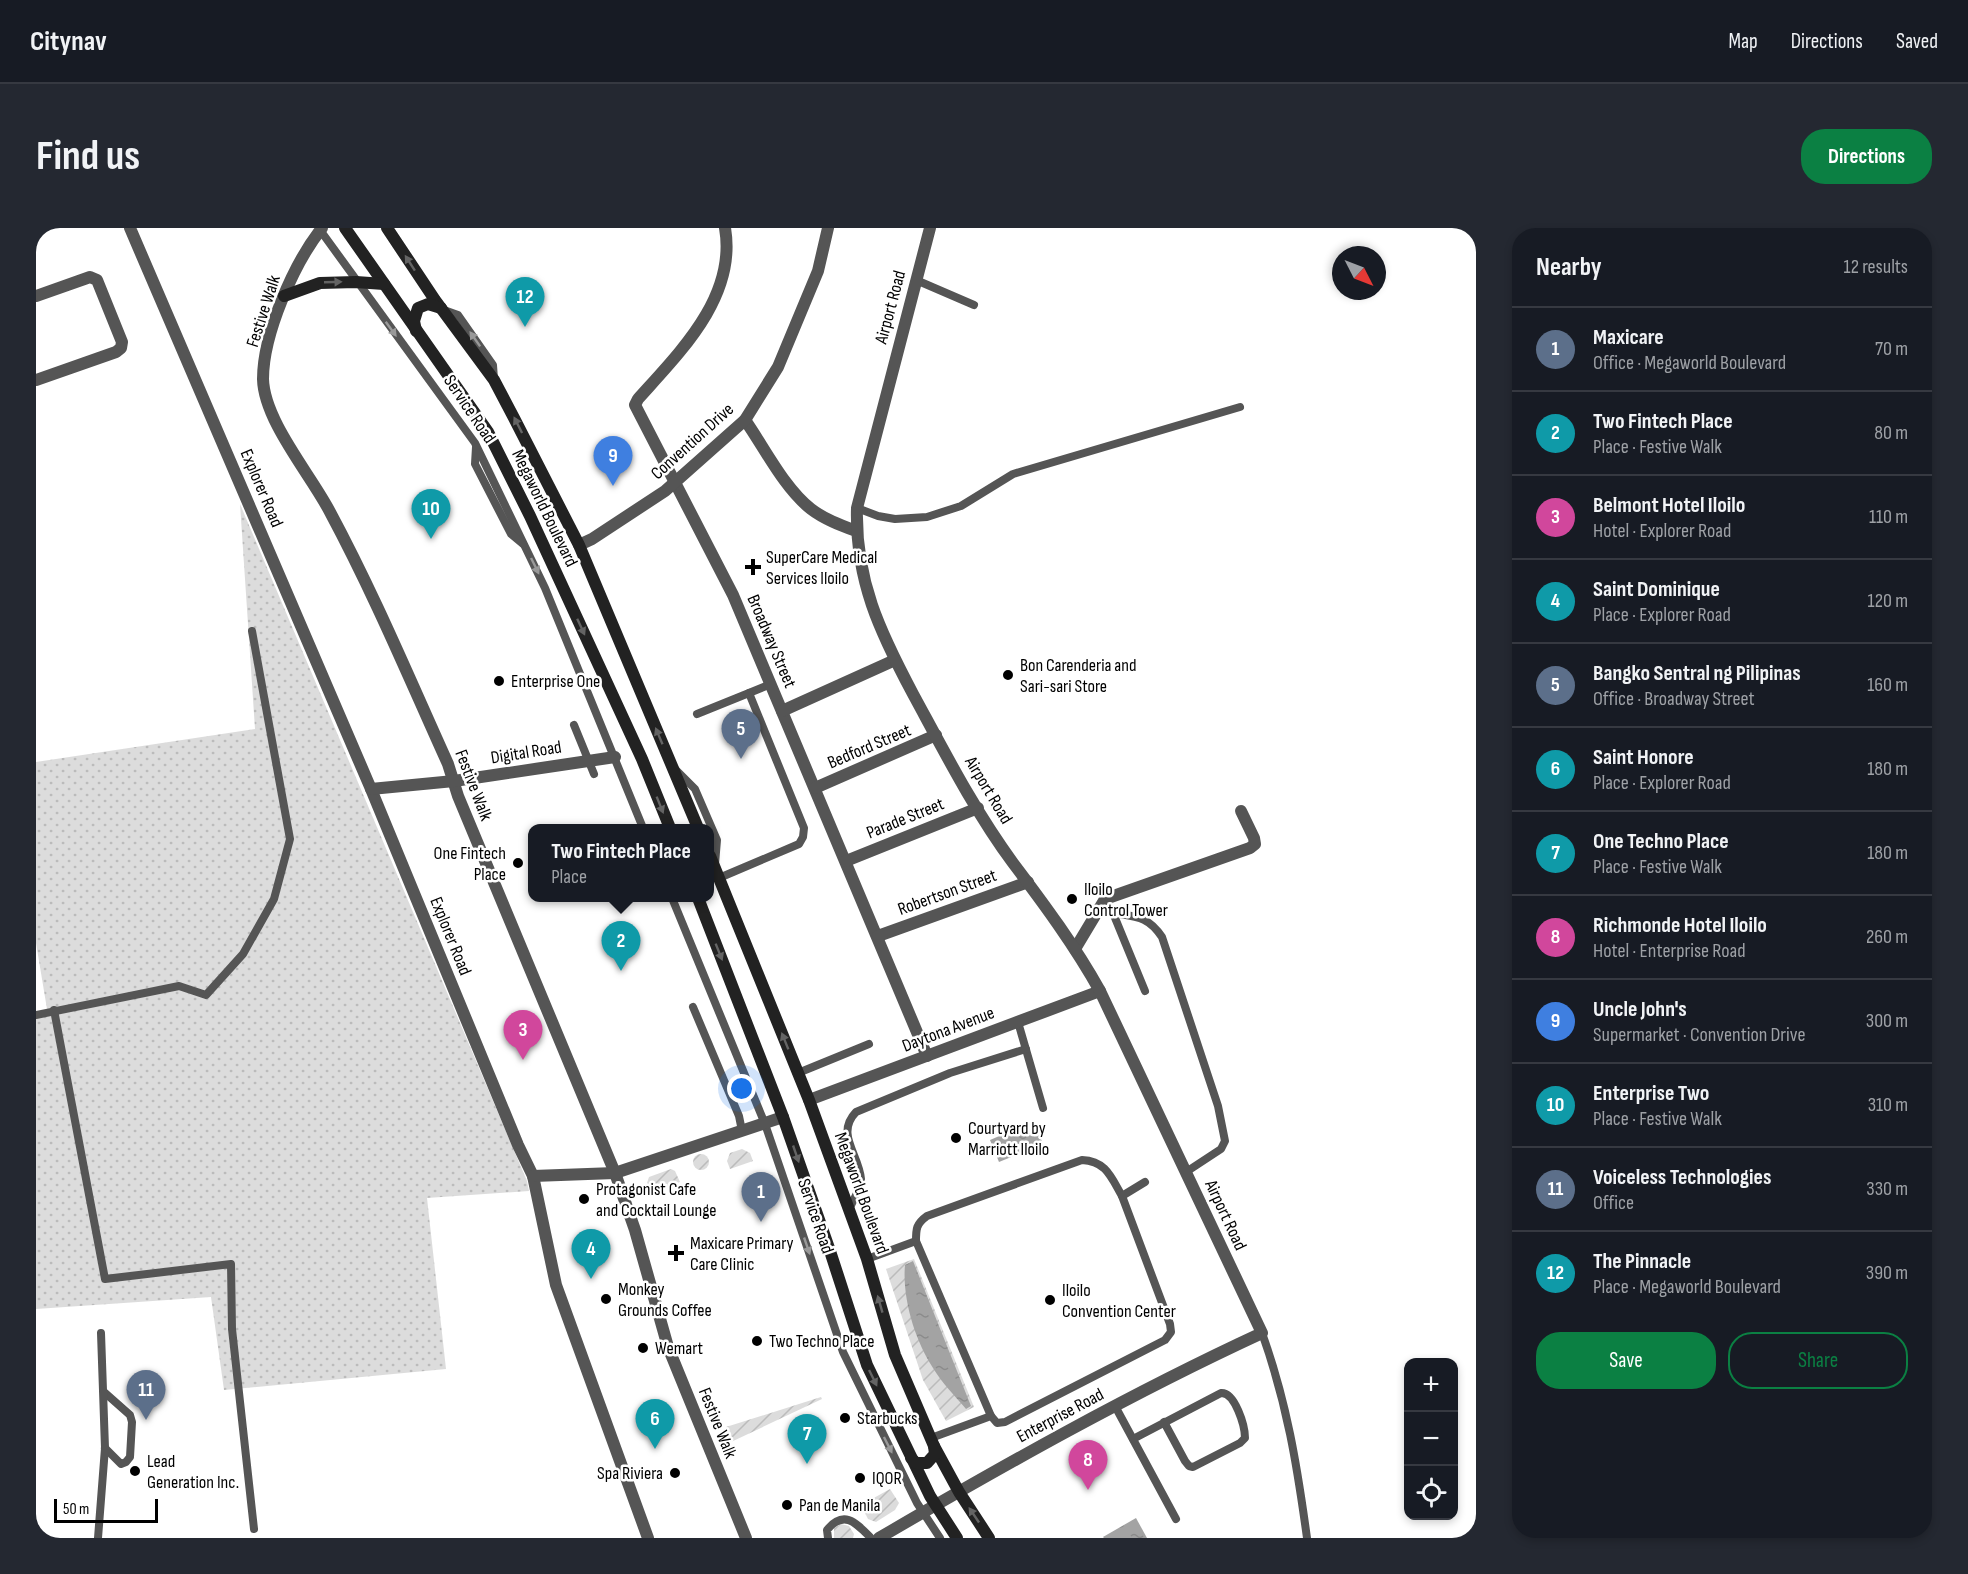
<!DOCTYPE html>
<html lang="en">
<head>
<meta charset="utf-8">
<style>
	:root { --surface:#171b24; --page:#242831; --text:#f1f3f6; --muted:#9ea1a6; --line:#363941; --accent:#0b8043 }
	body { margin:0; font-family:"Sofia Sans Condensed",sans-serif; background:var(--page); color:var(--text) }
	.controls { position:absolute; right:18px; bottom:18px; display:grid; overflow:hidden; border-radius:12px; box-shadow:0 3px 9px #0003 }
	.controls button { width:54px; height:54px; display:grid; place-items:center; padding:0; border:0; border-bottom:2px solid var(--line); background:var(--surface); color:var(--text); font:30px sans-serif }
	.compass { position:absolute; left:1296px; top:18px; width:54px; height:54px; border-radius:50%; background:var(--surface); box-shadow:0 3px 9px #0003; rotate:132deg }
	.scale { position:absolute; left:18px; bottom:15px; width:104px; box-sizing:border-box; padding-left:6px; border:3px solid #000; border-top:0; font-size:16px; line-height:21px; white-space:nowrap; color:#000; -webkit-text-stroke:4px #fff; paint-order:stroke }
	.you { position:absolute; left:706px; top:861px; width:21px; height:21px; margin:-15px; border:4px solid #fff; border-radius:50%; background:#1a73e8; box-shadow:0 0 0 9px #1a73e833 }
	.badge { display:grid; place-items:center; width:39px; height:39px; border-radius:50%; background:var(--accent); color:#fff; font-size:20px; font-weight:700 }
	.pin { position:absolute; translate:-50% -50px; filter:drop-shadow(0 2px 3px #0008) }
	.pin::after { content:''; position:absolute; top:32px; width:21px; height:18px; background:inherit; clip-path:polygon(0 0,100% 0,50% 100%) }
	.popup { position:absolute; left:492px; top:596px; width:186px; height:78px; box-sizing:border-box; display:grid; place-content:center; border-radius:12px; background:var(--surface); filter:drop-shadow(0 2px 4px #0005); font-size:20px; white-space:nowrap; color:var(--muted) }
	.popup b { font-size:22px; color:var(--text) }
	.popup::after { content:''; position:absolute; left:50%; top:100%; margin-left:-12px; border:12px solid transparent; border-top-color:var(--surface) }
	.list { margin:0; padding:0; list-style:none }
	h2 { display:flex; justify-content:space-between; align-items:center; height:78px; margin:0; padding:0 24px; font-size:26px }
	h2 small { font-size:20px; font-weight:400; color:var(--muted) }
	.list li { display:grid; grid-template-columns:39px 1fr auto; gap:18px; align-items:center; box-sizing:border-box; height:84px; padding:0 24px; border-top:2px solid var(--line) }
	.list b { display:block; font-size:22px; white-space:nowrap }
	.list p { margin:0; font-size:20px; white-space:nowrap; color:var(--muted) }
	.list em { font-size:20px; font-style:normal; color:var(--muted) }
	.actions { display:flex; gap:12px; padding:18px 24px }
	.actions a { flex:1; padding:14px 0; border:2px solid var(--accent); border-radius:24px; text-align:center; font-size:21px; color:var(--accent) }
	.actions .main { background:var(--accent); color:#fff }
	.icon { flex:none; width:33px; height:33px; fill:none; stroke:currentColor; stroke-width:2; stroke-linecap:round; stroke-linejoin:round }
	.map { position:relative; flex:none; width:1440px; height:1310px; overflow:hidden; border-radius:24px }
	header { display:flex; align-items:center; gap:36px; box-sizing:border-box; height:84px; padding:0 30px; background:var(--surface); border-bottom:2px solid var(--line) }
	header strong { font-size:28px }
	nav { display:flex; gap:33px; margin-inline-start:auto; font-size:21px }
	.intro { display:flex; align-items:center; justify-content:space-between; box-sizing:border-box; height:144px; padding:0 36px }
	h1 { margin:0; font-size:42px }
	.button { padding:15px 27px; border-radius:24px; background:var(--accent); color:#fff; font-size:21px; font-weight:700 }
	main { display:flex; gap:36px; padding:0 36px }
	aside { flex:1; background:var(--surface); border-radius:24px; box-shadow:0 3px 9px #0003 }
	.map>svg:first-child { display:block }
</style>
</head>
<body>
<header>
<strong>Citynav</strong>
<nav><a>Map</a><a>Directions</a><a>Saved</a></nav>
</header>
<div class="intro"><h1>Find us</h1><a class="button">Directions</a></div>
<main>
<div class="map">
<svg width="1440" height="1310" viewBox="0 0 1440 1310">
	<defs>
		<pattern id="grass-dots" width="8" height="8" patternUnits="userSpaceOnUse" patternTransform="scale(1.5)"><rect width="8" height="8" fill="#dcdcdc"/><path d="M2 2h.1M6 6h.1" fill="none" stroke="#bbb" stroke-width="1.8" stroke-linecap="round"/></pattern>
		<pattern id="garden-furrows" width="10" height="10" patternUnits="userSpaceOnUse" patternTransform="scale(1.5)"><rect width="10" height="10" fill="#dcdcdc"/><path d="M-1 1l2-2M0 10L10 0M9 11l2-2" fill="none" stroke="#bbb"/></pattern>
		<pattern id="water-ripples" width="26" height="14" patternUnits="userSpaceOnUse" patternTransform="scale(1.5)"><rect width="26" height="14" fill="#a3a3a3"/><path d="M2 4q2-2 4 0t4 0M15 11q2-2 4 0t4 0" fill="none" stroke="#8b8b8b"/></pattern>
	</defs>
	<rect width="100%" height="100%" fill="#fff"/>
	<polygon fill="url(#grass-dots)" points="204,276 491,953 493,963 391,970 410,1141 188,1162 175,1069 0,1081 0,789 12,787 0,715 0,534 219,501"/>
	<g fill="url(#garden-furrows)">
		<polygon points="706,921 714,925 717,933 694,941 691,933 694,925"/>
		<circle cx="665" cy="934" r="8"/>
		<polygon points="635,941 639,943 644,954 614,964 611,955 613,949"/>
		<polygon points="878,1031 938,1179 910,1193 887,1152 850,1041"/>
		<polygon points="785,1169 786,1171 695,1214 690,1199"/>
		<polygon points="854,1261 863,1275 859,1282 840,1294 832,1291 825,1277"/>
		<polygon points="805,1296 813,1298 818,1306 817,1310 798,1310 798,1300"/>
	</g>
	<g fill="url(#water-ripples)">
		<polygon points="998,893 1007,916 963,934 954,912"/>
		<path d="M877,1033L935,1178L930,1181C919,1168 906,1155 897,1140C879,1112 866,1071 869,1037Z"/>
		<polygon points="1100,1290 1111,1310 1068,1310 1067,1309"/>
	</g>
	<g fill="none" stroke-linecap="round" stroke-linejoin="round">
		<g stroke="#555" stroke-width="8">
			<polyline points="284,2 439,215 509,360 607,600"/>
			<polyline points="880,52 938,77"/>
			<polyline points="408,82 422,87 457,137 458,151"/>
			<polyline points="440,219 439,236 475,306 487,316"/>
			<polyline points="821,280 842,288 859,291 891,289 925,278 977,246 1204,179"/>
			<polyline points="713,465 735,456"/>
			<polyline points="661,486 713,465 768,600 767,609 763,616 683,650"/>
			<polyline points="538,497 558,546"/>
			<polyline points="639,541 659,561 681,612 679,636"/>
			<polyline points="636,670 729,896 807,1124 881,1275 904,1310"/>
			<polyline points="1069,671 1077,685 1109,763"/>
			<path d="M1077,685C1101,689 1112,688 1126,709L1182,878L1189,913L1185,921L1150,944"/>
			<polyline points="657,779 703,888 706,903"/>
			<polyline points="18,782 69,1051 195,1036 196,1101 218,1301"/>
			<polyline points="0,787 143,758 170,767 207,726 238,671 254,611 216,403"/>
			<polyline points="982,794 1007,880"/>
			<polyline points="762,845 833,816"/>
			<path d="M813,981C817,973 825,960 825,951C823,926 799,906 820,884L914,845L990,821"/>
			<polyline points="880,1013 955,1188"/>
			<path d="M831,1031L880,1013C880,1001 880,996 891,988L1046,932C1070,933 1075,949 1086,968"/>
			<path d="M1226,1105C1251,1175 1261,1237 1271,1310"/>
			<polyline points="68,1164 94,1187 96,1194 94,1229 90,1234 85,1236 69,1220"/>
			<polyline points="1079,1178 1140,1291"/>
			<polyline points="895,1210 955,1188 961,1195 969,1194 1129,1112 1135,1104 1134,1096 1086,968 1109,954"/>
			<path d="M1097,1211L1185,1165C1199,1164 1209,1198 1209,1210L1204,1215L1157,1239L1153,1238L1149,1233L1128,1194"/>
			<polyline points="62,1310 69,1220 65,1105"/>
			<path d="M792,1310L791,1302C808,1281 820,1295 835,1310"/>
		</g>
		<g stroke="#555" stroke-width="12">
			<polyline points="94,0 335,561 482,917 497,948 520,1057 612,1310"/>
			<path d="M286,0C258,35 227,106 227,151C228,193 275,247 294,284C338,366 374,452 412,536L422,568L579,945L599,1002L632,1119L710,1310"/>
			<path d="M689,0C701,69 644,124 602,171L599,177L697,367L891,828"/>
			<polyline points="0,68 54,49 61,52 86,114 85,120 80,124 0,152"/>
			<path d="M709,192C728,219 748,260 775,281C788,291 804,297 820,303"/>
			<polyline points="543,317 556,311 629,263 709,192 742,139 782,43 792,0"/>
			<polyline points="746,483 859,432"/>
			<polyline points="779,560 900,507"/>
			<polyline points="335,561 418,553 579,529"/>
			<polyline points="810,633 942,580"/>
			<polyline points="842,708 992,654"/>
			<polyline points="1039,721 1069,671 1214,620 1219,616 1218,610 1205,583"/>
			<polyline points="773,872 1064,763"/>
			<polyline points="497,948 579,945 747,889"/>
		</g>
		<path stroke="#555" stroke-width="12" d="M843,1310C968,1237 1094,1166 1226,1105L1064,763C1039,718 1008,676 977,635C938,582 908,523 877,466C844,404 819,352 821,280L894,0"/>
		<g stroke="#222" stroke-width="12">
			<polyline points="309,0 452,204 494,288 606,531 634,600"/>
			<polyline points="351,0 399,72 458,152 478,190 543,317 662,600"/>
			<polyline points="248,68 284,55 320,54 348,56"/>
			<polyline points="380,103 378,93 382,80 392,76 405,80"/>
			<polyline points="674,628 773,872 831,1031 859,1127 898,1218 923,1264 953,1310"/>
			<polyline points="662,670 747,889 794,1023 831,1137 894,1268 921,1310"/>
			<polyline points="875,1230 880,1235 891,1235 899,1226 898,1218"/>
		</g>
	</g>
	<defs><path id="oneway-solid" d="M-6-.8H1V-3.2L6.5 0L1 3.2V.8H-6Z" transform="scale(1.5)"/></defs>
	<g fill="#646464">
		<use href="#oneway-solid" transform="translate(374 35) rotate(-123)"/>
		<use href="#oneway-solid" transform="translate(297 54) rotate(-2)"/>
		<use href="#oneway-solid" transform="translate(482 197) rotate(-117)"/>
		<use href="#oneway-solid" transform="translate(545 399) rotate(65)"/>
		<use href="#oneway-solid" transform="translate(623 508) rotate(-113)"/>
		<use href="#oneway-solid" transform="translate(624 577) rotate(68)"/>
		<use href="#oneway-solid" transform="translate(683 724) rotate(68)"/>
		<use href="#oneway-solid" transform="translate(749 813) rotate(-112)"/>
		<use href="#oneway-solid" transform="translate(760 926) rotate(71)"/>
		<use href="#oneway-solid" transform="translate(844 1076) rotate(-106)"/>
		<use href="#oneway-solid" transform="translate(837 1150) rotate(64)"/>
		<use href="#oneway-solid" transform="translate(938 1287) rotate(-124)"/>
	</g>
	<g fill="#999">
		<use href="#oneway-solid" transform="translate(355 101) rotate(54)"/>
		<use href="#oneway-solid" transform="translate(439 111) rotate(-125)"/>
		<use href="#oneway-solid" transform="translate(499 338) rotate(64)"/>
		<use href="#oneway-solid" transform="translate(771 1018) rotate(71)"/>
		<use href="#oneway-solid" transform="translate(852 1217) rotate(63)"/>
	</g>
	<g fill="#000" stroke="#fff" stroke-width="2">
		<path d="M714 330h6v6h6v6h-6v6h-6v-6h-6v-6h6z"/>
		<circle cx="972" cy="447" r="6"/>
		<circle cx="463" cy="453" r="6"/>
		<circle cx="482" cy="635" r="6"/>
		<circle cx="1036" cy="671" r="6"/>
		<circle cx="920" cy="910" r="6"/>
		<circle cx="548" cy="971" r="6"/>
		<path d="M637 1016h6v6h6v6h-6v6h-6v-6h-6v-6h6z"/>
		<circle cx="570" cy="1071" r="6"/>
		<circle cx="1014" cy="1072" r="6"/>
		<circle cx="721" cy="1113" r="6"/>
		<circle cx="607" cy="1120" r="6"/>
		<circle cx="809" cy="1190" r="6"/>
		<circle cx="99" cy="1243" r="6"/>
		<circle cx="639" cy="1245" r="6"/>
		<circle cx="824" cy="1250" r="6"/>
		<circle cx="751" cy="1277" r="6"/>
	</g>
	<g text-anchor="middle" stroke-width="5" stroke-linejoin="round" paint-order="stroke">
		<g font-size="18" fill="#000" stroke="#fff">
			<text transform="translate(854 79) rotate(-75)" y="6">Airport Road</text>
			<text transform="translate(227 83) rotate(-72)" y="6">Festive Walk</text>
			<text transform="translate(434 181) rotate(56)" y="6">Service Road</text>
			<text transform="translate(656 213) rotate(-42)" y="6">Convention Drive</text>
			<text transform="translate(226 260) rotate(67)" y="6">Explorer Road</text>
			<text transform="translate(509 280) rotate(64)" y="6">Megaworld Boulevard</text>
			<text transform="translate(736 413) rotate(67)" y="6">Broadway Street</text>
			<text transform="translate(833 518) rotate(-23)" y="6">Bedford Street</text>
			<text transform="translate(490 524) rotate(-9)" y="6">Digital Road</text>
			<text transform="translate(438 557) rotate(69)" y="6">Festive Walk</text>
			<text transform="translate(953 562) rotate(59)" y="6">Airport Road</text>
			<text transform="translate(869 590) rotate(-22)" y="6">Parade Street</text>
			<text transform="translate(911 664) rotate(-20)" y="6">Robertson Street</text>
			<text transform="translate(415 708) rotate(68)" y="6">Explorer Road</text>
			<text transform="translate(912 801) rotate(-21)" y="6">Daytona Avenue</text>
			<text transform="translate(826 965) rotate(70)" y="6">Megaworld Boulevard</text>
			<text transform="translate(1190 987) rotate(65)" y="6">Airport Road</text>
			<text transform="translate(780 988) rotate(71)" y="6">Service Road</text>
			<text transform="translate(1024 1187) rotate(-28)" y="6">Enterprise Road</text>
			<text transform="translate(682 1195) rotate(68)" y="6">Festive Walk</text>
		</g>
		<g font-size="18" fill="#000" stroke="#fff" text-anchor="start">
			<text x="730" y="335">SuperCare Medical<tspan x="730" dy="21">Services Iloilo</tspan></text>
			<text x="984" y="443">Bon Carenderia and<tspan x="984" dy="21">Sari-sari Store</tspan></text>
			<text x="475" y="459">Enterprise One</text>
			<text x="470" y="631" text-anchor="end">One Fintech<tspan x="470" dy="21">Place</tspan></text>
			<text x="1048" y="667">Iloilo<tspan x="1048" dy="21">Control Tower</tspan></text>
			<text x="932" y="906">Courtyard by<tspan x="932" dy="21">Marriott Iloilo</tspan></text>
			<text x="560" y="967">Protagonist Cafe<tspan x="560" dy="21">and Cocktail Lounge</tspan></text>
			<text x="654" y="1021">Maxicare Primary<tspan x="654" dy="21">Care Clinic</tspan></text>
			<text x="582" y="1067">Monkey<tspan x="582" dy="21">Grounds Coffee</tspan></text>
			<text x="1026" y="1068">Iloilo<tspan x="1026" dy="21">Convention Center</tspan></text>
			<text x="733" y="1119">Two Techno Place</text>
			<text x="619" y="1126">Wemart</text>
			<text x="821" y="1196">Starbucks</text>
			<text x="111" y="1239">Lead<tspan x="111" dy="21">Generation Inc.</tspan></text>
			<text x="627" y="1251" text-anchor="end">Spa Riviera</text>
			<text x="836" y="1256">IQOR</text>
			<text x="763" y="1283">Pan de Manila</text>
		</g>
	</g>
</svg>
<div class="controls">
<button>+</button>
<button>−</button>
<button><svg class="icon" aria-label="locate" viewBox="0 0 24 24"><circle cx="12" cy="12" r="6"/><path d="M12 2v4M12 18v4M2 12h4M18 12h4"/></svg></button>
</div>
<svg class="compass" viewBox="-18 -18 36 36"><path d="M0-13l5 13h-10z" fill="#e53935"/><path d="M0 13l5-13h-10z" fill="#9ea1a6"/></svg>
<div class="scale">50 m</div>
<div class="you"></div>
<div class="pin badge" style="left:725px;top:994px;background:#5c6f8a">1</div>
<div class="pin badge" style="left:585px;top:743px;background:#0f9aa8">2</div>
<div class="popup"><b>Two Fintech Place</b>Place</div>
<div class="pin badge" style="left:487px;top:832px;background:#d1479c">3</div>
<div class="pin badge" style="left:555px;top:1051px;background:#0f9aa8">4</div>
<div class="pin badge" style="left:705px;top:531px;background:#5c6f8a">5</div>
<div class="pin badge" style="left:619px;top:1221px;background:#0f9aa8">6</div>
<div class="pin badge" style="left:771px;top:1236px;background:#0f9aa8">7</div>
<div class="pin badge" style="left:1052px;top:1262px;background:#d1479c">8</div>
<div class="pin badge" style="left:577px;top:258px;background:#3f7fe0">9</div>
<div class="pin badge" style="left:395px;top:311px;background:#0f9aa8">10</div>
<div class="pin badge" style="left:110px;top:1192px;background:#5c6f8a">11</div>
<div class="pin badge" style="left:489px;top:99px;background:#0f9aa8">12</div>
</div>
<aside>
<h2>Nearby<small>12 results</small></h2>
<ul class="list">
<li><span class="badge" style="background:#5c6f8a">1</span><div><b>Maxicare</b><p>Office · Megaworld Boulevard</p></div><em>70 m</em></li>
<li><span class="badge" style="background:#0f9aa8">2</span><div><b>Two Fintech Place</b><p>Place · Festive Walk</p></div><em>80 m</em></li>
<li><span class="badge" style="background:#d1479c">3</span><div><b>Belmont Hotel Iloilo</b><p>Hotel · Explorer Road</p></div><em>110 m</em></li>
<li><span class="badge" style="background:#0f9aa8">4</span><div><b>Saint Dominique</b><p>Place · Explorer Road</p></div><em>120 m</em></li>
<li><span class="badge" style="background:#5c6f8a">5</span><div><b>Bangko Sentral ng Pilipinas</b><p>Office · Broadway Street</p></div><em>160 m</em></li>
<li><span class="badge" style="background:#0f9aa8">6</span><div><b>Saint Honore</b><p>Place · Explorer Road</p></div><em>180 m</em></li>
<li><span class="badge" style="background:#0f9aa8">7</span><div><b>One Techno Place</b><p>Place · Festive Walk</p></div><em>180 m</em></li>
<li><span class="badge" style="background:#d1479c">8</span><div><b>Richmonde Hotel Iloilo</b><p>Hotel · Enterprise Road</p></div><em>260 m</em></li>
<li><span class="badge" style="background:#3f7fe0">9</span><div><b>Uncle John's</b><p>Supermarket · Convention Drive</p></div><em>300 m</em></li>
<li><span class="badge" style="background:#0f9aa8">10</span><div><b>Enterprise Two</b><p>Place · Festive Walk</p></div><em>310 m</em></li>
<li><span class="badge" style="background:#5c6f8a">11</span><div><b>Voiceless Technologies</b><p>Office</p></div><em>330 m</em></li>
<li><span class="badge" style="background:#0f9aa8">12</span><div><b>The Pinnacle</b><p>Place · Megaworld Boulevard</p></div><em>390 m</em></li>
</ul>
<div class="actions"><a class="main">Save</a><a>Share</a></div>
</aside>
</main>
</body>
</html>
